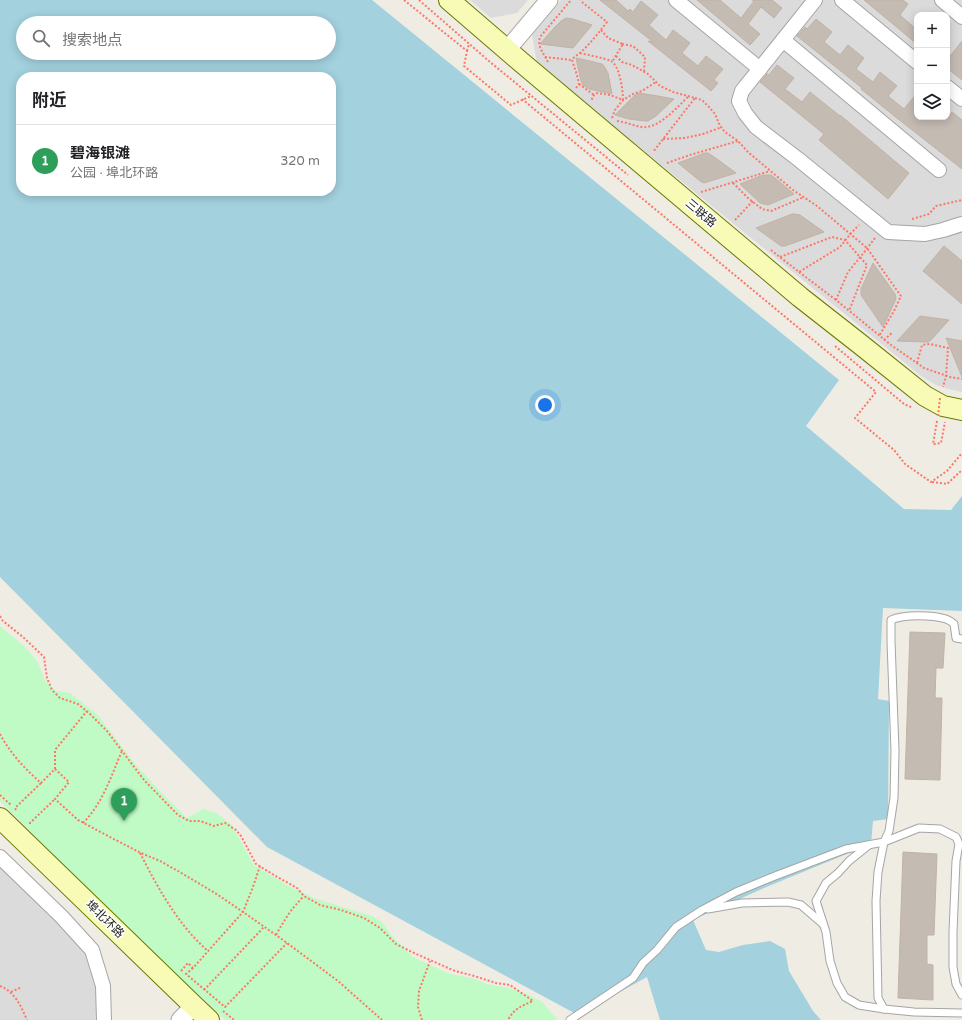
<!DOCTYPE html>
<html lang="zh">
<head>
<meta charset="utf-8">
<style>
	:root { --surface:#fff; --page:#f2f2f2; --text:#202124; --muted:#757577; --line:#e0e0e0; --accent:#cc0100 }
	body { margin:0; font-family:"Varela Round","Noto Sans SC",sans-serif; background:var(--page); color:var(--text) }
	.controls { position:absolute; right:12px; top:12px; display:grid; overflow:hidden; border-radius:8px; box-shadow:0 2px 10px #0003 }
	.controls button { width:36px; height:36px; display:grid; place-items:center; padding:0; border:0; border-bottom:1px solid var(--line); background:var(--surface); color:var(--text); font:20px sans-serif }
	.you { position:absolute; left:545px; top:405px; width:14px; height:14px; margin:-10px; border:3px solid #fff; border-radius:50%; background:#1a73e8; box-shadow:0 0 0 6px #1a73e833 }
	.badge { display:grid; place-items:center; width:26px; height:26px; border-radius:50%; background:var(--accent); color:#fff; font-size:13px; font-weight:700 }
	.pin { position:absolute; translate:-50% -33px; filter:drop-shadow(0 1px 2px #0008) }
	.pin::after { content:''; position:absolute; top:21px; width:14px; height:12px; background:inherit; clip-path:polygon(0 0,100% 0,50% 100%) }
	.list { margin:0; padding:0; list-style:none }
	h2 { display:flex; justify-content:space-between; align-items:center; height:52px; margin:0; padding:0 16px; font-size:17px }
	h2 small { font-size:13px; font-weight:400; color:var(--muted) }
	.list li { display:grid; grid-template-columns:26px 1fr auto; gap:12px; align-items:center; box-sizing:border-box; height:72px; padding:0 16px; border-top:1px solid var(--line) }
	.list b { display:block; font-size:15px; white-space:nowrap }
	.list p { margin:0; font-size:13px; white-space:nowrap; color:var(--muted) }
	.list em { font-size:13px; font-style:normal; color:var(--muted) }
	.icon { flex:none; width:22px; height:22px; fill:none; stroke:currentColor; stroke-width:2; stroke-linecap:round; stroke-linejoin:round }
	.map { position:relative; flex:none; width:962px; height:1020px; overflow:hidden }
	.search { position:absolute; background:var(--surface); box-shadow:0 2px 10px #0003; left:16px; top:16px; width:320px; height:44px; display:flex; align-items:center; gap:10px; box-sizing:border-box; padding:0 14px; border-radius:22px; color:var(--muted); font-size:15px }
	.panel { position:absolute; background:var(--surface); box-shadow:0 2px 10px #0003; left:16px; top:72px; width:320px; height:124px; border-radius:16px }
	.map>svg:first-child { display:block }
</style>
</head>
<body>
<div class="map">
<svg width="962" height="1020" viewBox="0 0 962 1020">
	<rect width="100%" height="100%" fill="#efece4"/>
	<g fill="#dcdbdb" fill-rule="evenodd">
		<polygon points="470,0 528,0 517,13 491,18"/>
		<path d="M561,0H962V392L952,390L936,385L921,376L537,64L532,35ZM917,15H947V117H917Z"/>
		<polygon points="0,863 105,968 110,1003 110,1020 0,1020"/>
	</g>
	<polygon fill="#c0fbc5" points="0,626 24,646 37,661 46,682 56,691 70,693 97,714 136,765 160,791 187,818 203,809 216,813 231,824 254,865 287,885 314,898 372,916 382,922 392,936 413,957 450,974 472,978 487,984 509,988 525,993 542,1002 557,1019 554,1020 226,1020 147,948 0,801"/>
	<path fill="#a3d1de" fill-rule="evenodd" d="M0,0H372L839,380L806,426L904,509L951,510L962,496V611L883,608L878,699L889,701L888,819L873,821L871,844L764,888L693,920L706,950L719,952L743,945L770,941L785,949L789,971L813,1011L821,1020H660L647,977L578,1015L267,847L0,577ZM23,23H329V53H23ZM21,77H331V191H21Z"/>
	<g fill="#c4bbb3" stroke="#c2b2a6">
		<polygon points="600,0 616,0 628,11 630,9 633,12 641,1 658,15 649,25 666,40 673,30 690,43 682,53 698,66 706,56 723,69 714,80 718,83 711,91 648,41 653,42"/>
		<polygon points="697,0 720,0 741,18 754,1 752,0 772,0 782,8 774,18 761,7 748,24 760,34 750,45"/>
		<polygon points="864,0 903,0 908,4 900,15 917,30 917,44"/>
		<polygon points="566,18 573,19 592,25 573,48 540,44 554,28 561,21"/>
		<polygon points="816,19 832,32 824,42 840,55 848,45 864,58 856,69 873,82 880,72 897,86 888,96 904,109 917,93 917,117 948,117 952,112 962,120 962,169 893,115 861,89 862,88 797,36 805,27 807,29"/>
		<polygon points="962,41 962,80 947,68 947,60"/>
		<polygon points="576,58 590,61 602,64 604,66 608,73 612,94 589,89 583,85 581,81"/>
		<polygon points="777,65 794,78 785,89 802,102 810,92 840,116 840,115 909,173 888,199 819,140 824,134 760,82 767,74 769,75"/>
		<polygon points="639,93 658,96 674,99 656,116 648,121 645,121 629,119 615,115 635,95"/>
		<polygon points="705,153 708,153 717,159 736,173 704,183 700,181 678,163"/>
		<polygon points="763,175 771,175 775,178 794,194 768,205 760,203 740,184"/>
		<polygon points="792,214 795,214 800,215 824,232 785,246 781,246 756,228"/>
		<polygon points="944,246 962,261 962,304 923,271"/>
		<polygon points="873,263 895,294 896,298 895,301 883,327 861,295 861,289"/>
		<polygon points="920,316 949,320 931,340 928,342 925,342 897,341"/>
		<polygon points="946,338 962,341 962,377"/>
		<polygon points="910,632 945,633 943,668 936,668 935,698 942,698 940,780 905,779"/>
		<polygon points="903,852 937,854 934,935 927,935 927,964 933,965 933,1000 898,998"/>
	</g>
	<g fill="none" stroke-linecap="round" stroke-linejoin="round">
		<defs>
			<g id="service">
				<polyline points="869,845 849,861 838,873 826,883 816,901 826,932 830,961 837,983 845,997 859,1005 884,1009"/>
				<polyline points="708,909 742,903 788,902 801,905 823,924"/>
				<polyline points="962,995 956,984 953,967 953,932 956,861 959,844 956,837 940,829 919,828 884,842 878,872 876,901 878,998 884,1009 914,1012 962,1013"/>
				<path d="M570,1020L633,978L643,963L657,950L676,927L702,910L736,892L775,876L846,849L884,842L889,831L894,798L895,751L891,641V620C904,614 933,615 946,619C949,620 952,622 954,624L956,638L962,639"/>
			</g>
			<g id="minor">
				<polyline points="676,0 760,69"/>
				<polyline points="815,0 742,91 739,101 745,113 756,127 798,159 888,232 925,234 943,230 962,224"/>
				<polyline points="842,0 917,62"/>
				<polyline points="942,0 962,17"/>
				<polyline points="783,40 939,170"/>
				<polyline points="947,87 962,99"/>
				<polyline points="0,857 61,916 92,950 103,986 104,1020"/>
			</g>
			<g id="tertiary">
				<polyline points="507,50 549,0"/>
				<polyline points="180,1020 194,1006"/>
			</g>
			<g id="secondary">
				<polyline points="449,0 521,62 800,297 860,344 925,396 943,406 962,410"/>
				<polyline points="0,818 194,1006 209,1020"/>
			</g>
		</defs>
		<use href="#service" stroke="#a5a5a5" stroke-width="9"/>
		<use href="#minor" stroke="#a5a5a5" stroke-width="16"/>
		<use href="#tertiary" stroke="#a5a5a5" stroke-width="19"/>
		<use href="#secondary" stroke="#6b7802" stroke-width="22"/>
		<g stroke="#fd7767" stroke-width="2" stroke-dasharray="2 2" stroke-linecap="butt">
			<polyline points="404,0 467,51 464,66 511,105 531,96"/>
			<polyline points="419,0 490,62 628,175"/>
			<polyline points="601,30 608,38 623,44 612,62"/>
			<polyline points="622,44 633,46 645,57 644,72"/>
			<polyline points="467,51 469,44"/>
			<path d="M580,53C588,55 604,58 611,61C620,66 623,91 623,100L610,95L597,93L594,95L591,101"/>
			<polyline points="616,56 622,62 632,65 648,74 660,86 673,92 695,98 653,152"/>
			<polyline points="545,57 572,60"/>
			<path d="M548,62C544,54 537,47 540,37L571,0"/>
			<polyline points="579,84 594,95"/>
			<path d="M576,88L579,84L577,75L572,60C574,56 578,55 581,52C591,43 599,32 607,22L583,3L581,0"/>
			<polyline points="695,98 702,100 709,107 715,114 720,126 725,132 738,141 748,152 793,190 817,206 867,248 901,296 894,311 879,336"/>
			<polyline points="522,99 876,392 855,418 894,450 905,464 931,482 947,471 962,453"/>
			<polyline points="612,118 615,110 623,100 633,94 642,91 656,82"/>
			<path d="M617,121C626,122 634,126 642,127C659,129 677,107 689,96"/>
			<polyline points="663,139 685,138 703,134 722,127"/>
			<polyline points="667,163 690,155 738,141"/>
			<polyline points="733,183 748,198 762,209 771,211 804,197"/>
			<polyline points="701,192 770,171"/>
			<polyline points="912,219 929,214 936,206 962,200"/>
			<polyline points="735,220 753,201"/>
			<polyline points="875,238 862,255 848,272 836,300 891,345 924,368 950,377 962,379"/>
			<polyline points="771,250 799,272 840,247 852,232 859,225"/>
			<polyline points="780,257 832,237 845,240 867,265 849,311"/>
			<polyline points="799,272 836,300"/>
			<polyline points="884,340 893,332"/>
			<polyline points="835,346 904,404 913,408"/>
			<polyline points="917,363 922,345 930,344 948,348 946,376 943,387"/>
			<polyline points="937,421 933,444 941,443 945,422"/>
			<polyline points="932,482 947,484 962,470"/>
			<path d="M0,616L3,621L23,637L44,657L47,678L52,690L60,698L78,704L90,714L107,731L144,780L178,815L189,821H200L214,826L225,823L236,830L241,836L256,864L274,875L297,888L304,896L320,905L341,910L364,918L380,928L396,944L414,953L455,971L471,975L496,983L510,985L533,1001C521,1006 514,1009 508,1020"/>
			<path d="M0,734C10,753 25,769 41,783L55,769L69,782L55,799L78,820L108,836L141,853L160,861L178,871L215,893L246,914L283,940L338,981L382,1020"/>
			<polyline points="55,769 55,750 87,711"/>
			<polyline points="0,795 11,805"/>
			<polyline points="16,810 15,808 41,783"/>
			<polyline points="29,823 30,823 55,799"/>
			<path d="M83,823C103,803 111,776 122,751"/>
			<path d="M140,853C158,888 178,925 208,951"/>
			<path d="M276,935C285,919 291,909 304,896"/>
			<polyline points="193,968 186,974 225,1007 287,943"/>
			<polyline points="181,971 188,963 193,968 243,912 253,887 260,866"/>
			<path d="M0,986C15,992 21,1006 27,1020"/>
			<polyline points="204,990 264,927"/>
			<polyline points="11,992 22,987"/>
			<polyline points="223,1011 234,1020"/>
			<polyline points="422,1020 418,1007 419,991 430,961"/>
		</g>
		<use href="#service" stroke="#fff" stroke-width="7"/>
		<use href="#minor" stroke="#fff" stroke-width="14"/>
		<use href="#tertiary" stroke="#fff" stroke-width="17"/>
		<use href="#secondary" stroke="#f7fbb6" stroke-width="20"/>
		<polyline stroke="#fd7767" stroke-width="2" stroke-dasharray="2 2" stroke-linecap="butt" points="938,416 940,398"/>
	</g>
	<g text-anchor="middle" stroke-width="3" stroke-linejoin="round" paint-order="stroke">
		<g font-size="12" fill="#1e1e1e" stroke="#fff">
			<text transform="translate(701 213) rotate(40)" y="4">三联路</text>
			<text transform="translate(105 919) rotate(44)" y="4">埠北环路</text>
		</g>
	</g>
</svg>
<div class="controls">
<button>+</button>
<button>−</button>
<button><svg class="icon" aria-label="layers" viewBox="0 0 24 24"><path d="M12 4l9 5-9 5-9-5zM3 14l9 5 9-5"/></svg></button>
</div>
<div class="you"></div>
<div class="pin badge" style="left:124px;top:821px;background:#2e9e5b">1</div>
<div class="search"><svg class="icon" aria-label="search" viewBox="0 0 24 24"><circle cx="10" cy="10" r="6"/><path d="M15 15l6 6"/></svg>搜索地点</div>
<section class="panel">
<h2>附近<small></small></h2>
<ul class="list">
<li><span class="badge" style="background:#2e9e5b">1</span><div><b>碧海银滩</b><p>公园 · 埠北环路</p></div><em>320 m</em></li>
</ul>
</section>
</div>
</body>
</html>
